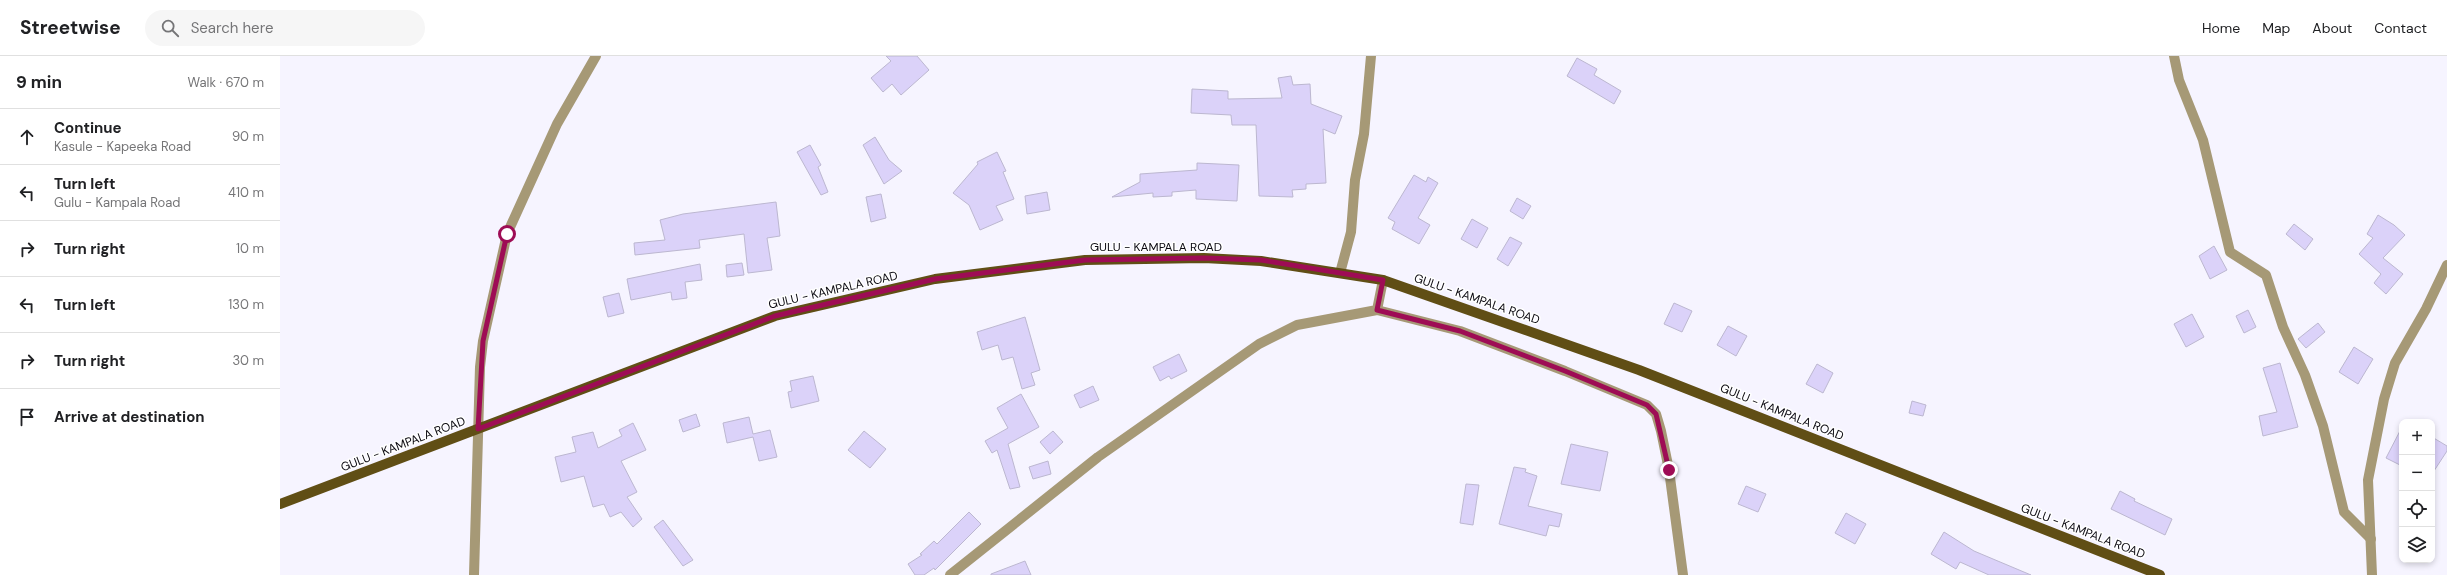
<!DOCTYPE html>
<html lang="en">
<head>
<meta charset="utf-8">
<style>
	:root { --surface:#fff; --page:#f6f6f6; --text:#202124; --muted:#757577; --line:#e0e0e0 }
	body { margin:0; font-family:"DM Sans",sans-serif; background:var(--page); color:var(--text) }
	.controls { position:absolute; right:12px; bottom:12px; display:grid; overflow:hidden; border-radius:8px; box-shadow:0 2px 6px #0003 }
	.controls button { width:36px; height:36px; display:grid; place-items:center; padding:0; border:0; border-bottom:1px solid var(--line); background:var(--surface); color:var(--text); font:20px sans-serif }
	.stop { position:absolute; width:12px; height:12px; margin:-9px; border:3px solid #9e0c55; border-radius:50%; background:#fff }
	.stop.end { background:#9e0c55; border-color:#fff; box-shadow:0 1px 4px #0008 }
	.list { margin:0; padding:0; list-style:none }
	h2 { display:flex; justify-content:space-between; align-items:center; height:52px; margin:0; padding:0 16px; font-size:17px }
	h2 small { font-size:13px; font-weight:400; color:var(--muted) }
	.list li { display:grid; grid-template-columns:26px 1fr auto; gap:12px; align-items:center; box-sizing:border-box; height:56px; padding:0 16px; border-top:1px solid var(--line) }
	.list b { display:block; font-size:15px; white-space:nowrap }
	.list p { margin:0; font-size:13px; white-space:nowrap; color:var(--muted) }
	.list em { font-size:13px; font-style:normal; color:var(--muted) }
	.icon { flex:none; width:22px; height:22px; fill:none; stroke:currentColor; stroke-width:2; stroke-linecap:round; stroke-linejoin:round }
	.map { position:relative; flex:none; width:2167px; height:519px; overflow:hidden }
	header { display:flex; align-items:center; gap:24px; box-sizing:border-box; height:56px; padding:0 20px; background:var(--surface); border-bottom:1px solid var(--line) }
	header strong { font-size:19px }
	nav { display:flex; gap:22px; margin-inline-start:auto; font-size:14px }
	.search { width:280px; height:36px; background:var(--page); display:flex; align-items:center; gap:10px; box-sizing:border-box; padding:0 14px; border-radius:22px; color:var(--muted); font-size:15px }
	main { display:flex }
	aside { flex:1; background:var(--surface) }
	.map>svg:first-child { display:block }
</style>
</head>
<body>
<header>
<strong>Streetwise</strong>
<div class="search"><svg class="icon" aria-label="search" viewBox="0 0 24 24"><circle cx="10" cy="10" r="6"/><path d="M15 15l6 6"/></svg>Search here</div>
<nav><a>Home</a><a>Map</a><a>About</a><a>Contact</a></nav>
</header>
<main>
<aside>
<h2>9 min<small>Walk · 670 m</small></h2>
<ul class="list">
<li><svg class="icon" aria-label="ahead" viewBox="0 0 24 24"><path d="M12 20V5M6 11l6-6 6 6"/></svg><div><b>Continue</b><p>Kasule - Kapeeka Road</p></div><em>90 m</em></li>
<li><svg class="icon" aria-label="left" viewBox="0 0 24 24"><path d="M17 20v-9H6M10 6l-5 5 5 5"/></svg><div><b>Turn left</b><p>Gulu - Kampala Road</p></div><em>410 m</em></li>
<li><svg class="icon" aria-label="right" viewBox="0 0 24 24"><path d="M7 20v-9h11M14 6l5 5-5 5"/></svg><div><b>Turn right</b></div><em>10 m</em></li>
<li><svg class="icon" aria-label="left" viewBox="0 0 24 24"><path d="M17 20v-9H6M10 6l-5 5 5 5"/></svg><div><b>Turn left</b></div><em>130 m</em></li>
<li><svg class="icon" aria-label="right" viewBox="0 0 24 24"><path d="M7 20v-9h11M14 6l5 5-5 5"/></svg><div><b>Turn right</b></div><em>30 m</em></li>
<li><svg class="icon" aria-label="arrive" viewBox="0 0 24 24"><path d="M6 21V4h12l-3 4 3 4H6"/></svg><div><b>Arrive at destination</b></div></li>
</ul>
</aside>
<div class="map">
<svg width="2167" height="519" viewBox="0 0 2167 519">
	<rect width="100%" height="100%" fill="#f6f4ff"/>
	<g fill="#dbd2f9" stroke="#bcb7d0">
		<polygon points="606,0 637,0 649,14 621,39 612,28 603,36 591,22 611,5"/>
		<polygon points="1297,2 1317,13 1314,19 1341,35 1334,48 1287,20"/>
		<polygon points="1011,20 1013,29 1030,28 1031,48 1062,60 1055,78 1043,73 1046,127 1026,128 1026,133 1012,134 1013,141 979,140 976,69 952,69 951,59 911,57 912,33 948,35 948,43 1002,42 998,22"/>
		<polygon points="595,81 609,104 622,115 604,128 583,89"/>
		<polygon points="530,89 541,109 538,111 548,136 541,139 517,96"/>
		<polygon points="717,96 726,115 723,116 734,143 716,150 723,164 700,174 689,149 673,137 698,108 697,106"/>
		<polygon points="917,107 959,109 957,145 916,143 916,134 892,136 892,140 873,141 873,137 832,141 860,126 860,118 917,114"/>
		<polygon points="1134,119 1146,126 1148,121 1158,127 1138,162 1150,169 1139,188 1112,173 1115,166 1108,162"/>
		<polygon points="767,136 770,154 747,158 745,140"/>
		<polygon points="601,138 606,162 591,166 586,141"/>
		<polygon points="1237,142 1251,150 1243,163 1230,155"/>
		<polygon points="496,146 500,180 487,182 492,214 468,217 464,178 419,184 420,192 355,199 354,187 385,184 380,164 403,158"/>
		<polygon points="2098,159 2114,169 2125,179 2103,202 2123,218 2106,238 2094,227 2101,218 2079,198 2093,182 2087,178"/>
		<polygon points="1192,163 1208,172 1197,192 1181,183"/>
		<polygon points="2014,168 2033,183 2025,194 2006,178"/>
		<polygon points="1230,181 1242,187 1228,210 1217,203"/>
		<polygon points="1934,190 1947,214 1930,223 1919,200"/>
		<polygon points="462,207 464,219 447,221 446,209"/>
		<polygon points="420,208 422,224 405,226 407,242 392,244 391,236 351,244 347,223"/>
		<polygon points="339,237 344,257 328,261 323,241"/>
		<polygon points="1394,247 1412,255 1402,276 1384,268"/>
		<polygon points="1968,254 1976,271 1964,277 1956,260"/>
		<polygon points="1912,258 1924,281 1906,291 1894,268"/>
		<polygon points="745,261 760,314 751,317 755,329 742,333 733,301 722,304 718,289 702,294 697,276"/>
		<polygon points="2038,267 2045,276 2026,292 2018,283"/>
		<polygon points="1448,270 1467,280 1456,300 1437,289"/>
		<polygon points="2074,291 2093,303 2078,328 2059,316"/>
		<polygon points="899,298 907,315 891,323 889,320 880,325 873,311"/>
		<polygon points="2000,307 2018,371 1983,380 1979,360 1997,356 1983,312"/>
		<polygon points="1537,308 1553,317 1543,337 1526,328"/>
		<polygon points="533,320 539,345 511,352 508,336 512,335 510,325"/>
		<polygon points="813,330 819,344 800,352 794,339"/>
		<polygon points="741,338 759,371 728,388 740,431 730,433 717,394 712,397 705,385 728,372 717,352"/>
		<polygon points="1632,345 1646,349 1643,360 1629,357"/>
		<polygon points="416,358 420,370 403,376 399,364"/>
		<polygon points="469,361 473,378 490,374 497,401 479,405 473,381 447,387 443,367"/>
		<polygon points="353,367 366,394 341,405 357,436 347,441 362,463 353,471 341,456 330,461 324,448 313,451 304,420 281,426 275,401 296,396 292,381 313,376 318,392 342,380 339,374"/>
		<polygon points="2122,371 2122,410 2106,402"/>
		<polygon points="584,375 606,393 590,412 568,394"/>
		<polygon points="773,375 783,386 770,398 760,386"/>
		<polygon points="2152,381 2167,390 2167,395 2152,418"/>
		<polygon points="1291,388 1328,396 1320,435 1281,428"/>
		<polygon points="768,405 771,418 753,423 749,411"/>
		<polygon points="1234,411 1246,413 1245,416 1257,420 1248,450 1282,458 1279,471 1269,469 1266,480 1219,468"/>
		<polygon points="1186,428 1199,429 1193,469 1180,467"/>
		<polygon points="1466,430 1486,438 1478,456 1458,448"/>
		<polygon points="1840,435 1855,443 1854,445 1892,463 1885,479 1831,453"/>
		<polygon points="689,456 701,468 655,514 654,512 644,519 635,519 628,508 642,499 640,498 654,485 657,488"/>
		<polygon points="1566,457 1586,468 1575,488 1555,477"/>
		<polygon points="383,464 413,504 403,510 374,471"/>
		<polygon points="1664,476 1694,495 1751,519 1709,519 1680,506 1676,513 1651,498"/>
		<polygon points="745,505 751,519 711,519 711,518"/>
	</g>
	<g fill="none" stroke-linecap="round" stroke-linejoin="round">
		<g stroke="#a69976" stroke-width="10">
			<polyline points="1894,0 1899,24 1923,84 1950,196 1986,219 2003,271 2025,319 2043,370 2064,456 2091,483"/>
			<polyline points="1060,217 1071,176 1075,124 1084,78 1091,0"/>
			<polyline points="1097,254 1180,275 1285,315 1367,349 1376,358 1381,375 1389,414 1403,519"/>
			<polyline points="194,519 200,311 203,285 227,178 277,68 316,0"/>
			<polyline points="670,519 818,401 979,288 1017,269 1097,254 1103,224"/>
			<polyline points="2092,519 2088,424 2104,343 2115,307 2146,253 2167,209"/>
		</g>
		<polyline stroke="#604e15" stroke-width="10" points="0,448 495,260 655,223 805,204 924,202 981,205 1103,224 1359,314 1880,519"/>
	</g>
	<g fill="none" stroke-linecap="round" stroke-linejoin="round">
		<polyline stroke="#9e0c55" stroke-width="5" points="227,178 203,285 198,373 495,260 655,223 805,204 924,202 981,204 1103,224 1097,254 1180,275 1285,315 1367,349 1376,358 1389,414"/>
	</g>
	<g text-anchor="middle" stroke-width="3" stroke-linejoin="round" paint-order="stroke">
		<g font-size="12" fill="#0c0a12" stroke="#fff">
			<text x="876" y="195">GULU - KAMPALA ROAD</text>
			<text transform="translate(553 234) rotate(-13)" y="4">GULU - KAMPALA ROAD</text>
			<text transform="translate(1197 243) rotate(19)" y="4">GULU - KAMPALA ROAD</text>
			<text transform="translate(1502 356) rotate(22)" y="4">GULU - KAMPALA ROAD</text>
			<text transform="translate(123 388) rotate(-21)" y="4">GULU - KAMPALA ROAD</text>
			<text transform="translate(1803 475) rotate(21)" y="4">GULU - KAMPALA ROAD</text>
		</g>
	</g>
</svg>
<div class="controls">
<button>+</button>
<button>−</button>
<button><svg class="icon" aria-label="locate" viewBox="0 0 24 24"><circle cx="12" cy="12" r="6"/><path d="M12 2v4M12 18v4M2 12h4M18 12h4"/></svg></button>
<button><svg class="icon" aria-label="layers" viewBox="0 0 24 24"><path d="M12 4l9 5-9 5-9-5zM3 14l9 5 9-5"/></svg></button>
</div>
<div class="stop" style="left:227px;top:178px"></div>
<div class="stop end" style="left:1389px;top:414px"></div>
</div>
</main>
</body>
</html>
